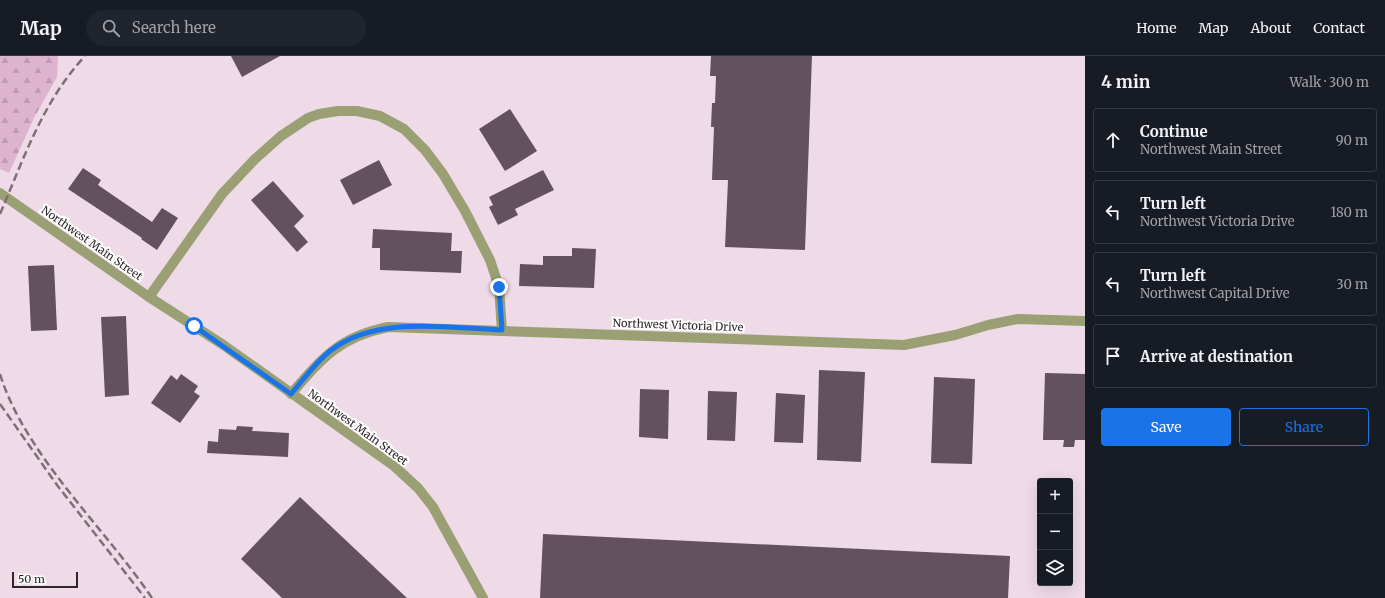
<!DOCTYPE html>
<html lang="en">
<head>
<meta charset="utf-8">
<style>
	:root { --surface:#171b24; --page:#20242c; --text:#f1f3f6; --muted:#9ea1a6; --line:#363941; --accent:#1a73e8 }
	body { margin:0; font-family:Merriweather,serif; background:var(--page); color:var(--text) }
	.controls { position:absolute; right:12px; bottom:12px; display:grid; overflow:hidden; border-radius:4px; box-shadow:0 4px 16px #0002 }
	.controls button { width:36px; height:36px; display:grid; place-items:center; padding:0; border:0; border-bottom:1px solid var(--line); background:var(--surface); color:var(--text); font:20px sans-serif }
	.scale { position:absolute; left:12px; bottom:10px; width:66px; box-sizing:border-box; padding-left:4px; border:2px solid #2d262a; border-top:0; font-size:11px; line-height:14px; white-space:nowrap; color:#2d262a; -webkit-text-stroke:3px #fff; paint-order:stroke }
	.stop { position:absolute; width:12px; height:12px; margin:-9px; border:3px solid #1a73e8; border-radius:50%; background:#fff }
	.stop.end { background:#1a73e8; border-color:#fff; box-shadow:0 1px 4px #0008 }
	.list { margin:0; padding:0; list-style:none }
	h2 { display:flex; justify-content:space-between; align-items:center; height:52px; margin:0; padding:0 16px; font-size:17px }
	h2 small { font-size:13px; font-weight:400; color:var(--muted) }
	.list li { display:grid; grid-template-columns:26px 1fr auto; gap:12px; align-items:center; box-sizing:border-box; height:64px; margin:0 8px 8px; padding:0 8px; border:1px solid var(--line); border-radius:4px }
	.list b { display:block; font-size:15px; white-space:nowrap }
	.list p { margin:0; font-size:13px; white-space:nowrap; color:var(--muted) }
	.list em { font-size:13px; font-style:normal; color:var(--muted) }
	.actions { display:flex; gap:8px; padding:12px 16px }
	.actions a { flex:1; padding:9px 0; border:1px solid var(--accent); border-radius:4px; text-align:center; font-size:14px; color:var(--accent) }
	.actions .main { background:var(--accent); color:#fff }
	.icon { flex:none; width:22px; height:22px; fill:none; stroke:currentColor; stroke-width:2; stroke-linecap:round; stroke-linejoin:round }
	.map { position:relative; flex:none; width:1085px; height:542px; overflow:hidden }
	header { display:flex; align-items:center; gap:24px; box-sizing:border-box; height:56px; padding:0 20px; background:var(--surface); border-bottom:1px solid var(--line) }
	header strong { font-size:19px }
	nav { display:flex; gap:22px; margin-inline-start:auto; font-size:14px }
	.search { width:280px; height:36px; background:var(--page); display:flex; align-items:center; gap:10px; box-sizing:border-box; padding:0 14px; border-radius:22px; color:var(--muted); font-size:15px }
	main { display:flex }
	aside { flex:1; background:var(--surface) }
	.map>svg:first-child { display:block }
</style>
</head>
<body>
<header>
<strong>Map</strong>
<div class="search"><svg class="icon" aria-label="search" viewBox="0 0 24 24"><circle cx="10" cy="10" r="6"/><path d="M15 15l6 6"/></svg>Search here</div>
<nav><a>Home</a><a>Map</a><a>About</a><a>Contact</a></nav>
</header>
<main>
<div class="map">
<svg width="1085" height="542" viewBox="0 0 1085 542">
	<defs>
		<pattern id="forest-firs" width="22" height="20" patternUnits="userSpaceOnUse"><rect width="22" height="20" fill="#dcb4ce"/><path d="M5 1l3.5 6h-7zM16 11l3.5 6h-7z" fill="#bd9bb1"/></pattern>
	</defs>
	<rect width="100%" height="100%" fill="#efdbe8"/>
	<polygon fill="url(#forest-firs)" points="0,0 58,0 57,21 34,62 9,117 0,113"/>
	<g fill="#62525d">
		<polygon points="231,0 280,0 242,21"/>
		<polygon points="711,0 812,0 805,194 725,191 728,124 712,124 714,71 711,71 712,47 715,47 716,20 710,20"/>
		<polygon points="510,53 537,95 505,115 479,73"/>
		<polygon points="379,104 392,129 353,149 340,124"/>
		<polygon points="83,112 101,124 98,129 152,166 162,152 178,162 157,194 141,183 142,182 68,133"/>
		<polygon points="543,114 554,134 515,153 518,159 498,169 489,151 493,149 489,141"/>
		<polygon points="273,125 304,160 294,170 308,186 297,196 251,144"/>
		<polygon points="373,173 452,177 451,195 462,195 461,217 380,214 380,192 372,192"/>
		<polygon points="572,192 596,193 594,232 519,230 520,208 543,209 543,200 572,200"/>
		<polygon points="54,209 57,274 31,275 28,210"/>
		<polygon points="126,260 129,339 105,341 101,261"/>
		<polygon points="819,314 865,316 861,406 817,404"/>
		<polygon points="1045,317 1085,318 1085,384 1075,384 1074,391 1063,391 1064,384 1043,384"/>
		<polygon points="181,318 198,330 194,336 200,340 180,367 151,347 171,319 177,324"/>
		<polygon points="934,321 975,323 972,408 931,407"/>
		<polygon points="640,333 669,334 668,383 639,381"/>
		<polygon points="708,335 737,336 735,385 707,384"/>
		<polygon points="776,337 805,339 803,387 774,386"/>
		<polygon points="237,370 253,371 252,375 289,377 288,401 207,397 208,385 218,386 219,373 236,374"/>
		<polygon points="300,441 407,542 282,542 241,503"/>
		<polygon points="543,478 1010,500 1008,542 540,542"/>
	</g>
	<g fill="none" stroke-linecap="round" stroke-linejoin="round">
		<g stroke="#9aa074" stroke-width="10">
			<polyline points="149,241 222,138 255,103 281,80 308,62 319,58 338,55 357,55 380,60 404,73 425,94 443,118 465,155 490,204 499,231 502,275"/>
			<path d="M291,338C322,302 339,281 388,271L904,289L955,279L988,269L1018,263L1085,265"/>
		</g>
		<polyline stroke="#9aa074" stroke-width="10" points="0,137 149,241 222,288 394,410 418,432 433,451 483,542"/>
		<g stroke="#7c6f77" stroke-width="2.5" stroke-dasharray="8 4" stroke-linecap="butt">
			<path d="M0,158C24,102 43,45 85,0"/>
			<path d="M0,318C25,399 105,472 152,542"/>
			<polyline points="0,348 57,429 145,542"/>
		</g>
	</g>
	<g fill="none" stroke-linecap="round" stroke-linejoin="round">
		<path stroke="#1a73e8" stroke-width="5" d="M194,270L291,338C303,324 315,307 330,295C376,259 447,272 502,274L499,231"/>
	</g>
	<g text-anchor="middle" stroke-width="4" stroke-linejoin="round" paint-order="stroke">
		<g font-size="11" fill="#2d262a" stroke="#fff">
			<text transform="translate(92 187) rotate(35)" y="4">Northwest Main Street</text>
			<text transform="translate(678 269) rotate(2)" y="4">Northwest Victoria Drive</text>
			<text transform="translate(358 371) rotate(36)" y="4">Northwest Main Street</text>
		</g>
	</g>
</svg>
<div class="controls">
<button>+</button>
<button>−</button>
<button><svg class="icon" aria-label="layers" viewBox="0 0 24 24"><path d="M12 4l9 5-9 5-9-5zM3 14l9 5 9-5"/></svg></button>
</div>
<div class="scale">50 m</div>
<div class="stop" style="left:194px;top:270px"></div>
<div class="stop end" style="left:499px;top:231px"></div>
</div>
<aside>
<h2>4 min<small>Walk · 300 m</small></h2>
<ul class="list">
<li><svg class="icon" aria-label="ahead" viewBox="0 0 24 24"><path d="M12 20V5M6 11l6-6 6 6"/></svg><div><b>Continue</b><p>Northwest Main Street</p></div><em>90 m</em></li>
<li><svg class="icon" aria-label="left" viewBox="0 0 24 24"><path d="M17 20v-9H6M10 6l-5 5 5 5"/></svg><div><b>Turn left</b><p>Northwest Victoria Drive</p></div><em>180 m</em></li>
<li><svg class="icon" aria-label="left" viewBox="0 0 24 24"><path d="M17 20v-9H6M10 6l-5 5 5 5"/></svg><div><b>Turn left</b><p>Northwest Capital Drive</p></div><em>30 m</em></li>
<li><svg class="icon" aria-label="arrive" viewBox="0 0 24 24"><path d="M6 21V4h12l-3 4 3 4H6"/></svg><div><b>Arrive at destination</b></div></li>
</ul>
<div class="actions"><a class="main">Save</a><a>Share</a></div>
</aside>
</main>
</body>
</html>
